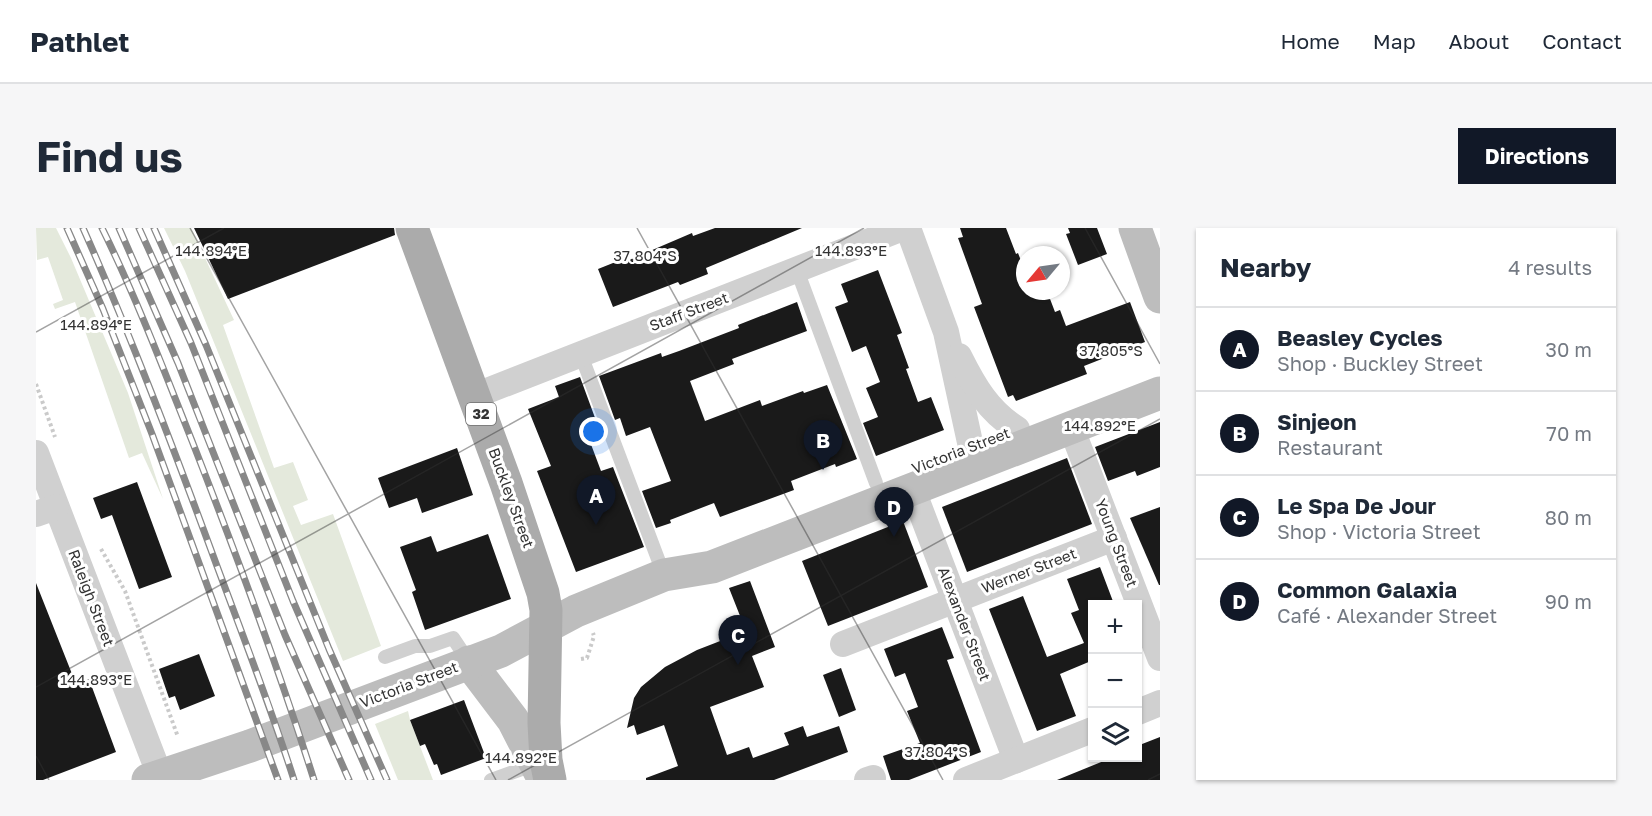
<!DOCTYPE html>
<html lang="en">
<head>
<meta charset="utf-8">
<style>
	:root { --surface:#fff; --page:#f6f6f7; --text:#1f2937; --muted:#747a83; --line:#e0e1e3; --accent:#111827 }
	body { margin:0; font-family:"Golos Text",sans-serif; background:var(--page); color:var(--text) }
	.controls { position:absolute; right:18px; bottom:18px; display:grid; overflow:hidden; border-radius:0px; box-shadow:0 2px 4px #0004 }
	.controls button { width:54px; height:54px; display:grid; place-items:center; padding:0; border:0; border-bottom:2px solid var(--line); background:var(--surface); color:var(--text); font:30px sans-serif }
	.compass { position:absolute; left:980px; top:18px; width:54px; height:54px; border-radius:50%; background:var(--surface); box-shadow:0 2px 4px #0004; rotate:241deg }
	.you { position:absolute; left:558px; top:204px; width:21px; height:21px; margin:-15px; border:4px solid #fff; border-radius:50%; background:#1a73e8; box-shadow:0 0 0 9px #1a73e833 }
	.badge { display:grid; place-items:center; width:39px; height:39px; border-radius:50%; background:var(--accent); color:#fff; font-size:20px; font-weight:700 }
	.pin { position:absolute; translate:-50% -50px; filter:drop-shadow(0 2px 3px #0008) }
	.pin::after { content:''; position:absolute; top:32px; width:21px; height:18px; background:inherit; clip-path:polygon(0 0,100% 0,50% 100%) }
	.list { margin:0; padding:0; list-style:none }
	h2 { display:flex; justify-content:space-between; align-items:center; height:78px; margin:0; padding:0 24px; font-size:26px }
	h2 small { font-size:20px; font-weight:400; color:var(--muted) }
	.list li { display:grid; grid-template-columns:39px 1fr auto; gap:18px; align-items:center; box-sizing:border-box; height:84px; padding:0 24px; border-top:2px solid var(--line) }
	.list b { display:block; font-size:22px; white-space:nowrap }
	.list p { margin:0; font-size:20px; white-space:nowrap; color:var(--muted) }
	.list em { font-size:20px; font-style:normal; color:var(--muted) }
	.icon { flex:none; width:33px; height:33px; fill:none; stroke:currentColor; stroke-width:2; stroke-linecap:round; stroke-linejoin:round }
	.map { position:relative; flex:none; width:1124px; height:552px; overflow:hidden; border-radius:0px }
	header { display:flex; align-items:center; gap:36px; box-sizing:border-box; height:84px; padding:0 30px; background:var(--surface); border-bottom:2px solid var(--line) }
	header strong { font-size:28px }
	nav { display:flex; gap:33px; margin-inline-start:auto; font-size:21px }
	.intro { display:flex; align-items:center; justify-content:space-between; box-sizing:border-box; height:144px; padding:0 36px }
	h1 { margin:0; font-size:42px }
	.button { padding:15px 27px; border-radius:0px; background:var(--accent); color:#fff; font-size:21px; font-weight:700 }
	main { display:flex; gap:36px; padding:0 36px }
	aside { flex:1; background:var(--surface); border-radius:0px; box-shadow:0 2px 4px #0004 }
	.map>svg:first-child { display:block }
</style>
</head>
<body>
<header>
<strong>Pathlet</strong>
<nav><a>Home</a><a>Map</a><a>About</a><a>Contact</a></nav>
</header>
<div class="intro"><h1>Find us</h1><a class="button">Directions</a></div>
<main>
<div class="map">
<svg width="1124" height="552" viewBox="0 0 1124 552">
	<rect width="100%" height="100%" fill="#fff"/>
	<g fill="#e4e9dc">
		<polygon points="0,0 20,0 35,30 92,165 127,271 106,225 93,230 39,74 19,81 17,76 27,72 12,29 1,32"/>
		<polygon points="128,0 155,0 198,92 187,97 238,240 257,234 272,272 257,278 265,297 297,286 345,418 307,433 149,43"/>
		<polygon points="372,483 374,492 397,552 362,552 339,496"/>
	</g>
	<g fill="#1a1a1a">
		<polygon points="158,0 358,0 359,7 192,71"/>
		<polygon points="679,0 766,0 670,40 672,46 644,57 642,54 577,79 562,41 592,29 593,32 656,5 657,8"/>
		<polygon points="924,0 970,0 980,26 982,25 989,43 989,63 1011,63 1019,84 1024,82 1030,98 1094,74 1109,114 1048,138 1051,146 980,173 977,167 972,169 938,79 946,76 922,10 927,9"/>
		<polygon points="1032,0 1061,0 1071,26 1042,37 1030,6 1034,5"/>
		<polygon points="842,42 866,105 861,107 873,140 870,141 882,174 895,169 908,202 840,228 827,195 842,189 830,160 844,154 830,118 816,124 799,79 812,74 805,56"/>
		<polygon points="761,74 771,103 696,131 698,136 654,153 669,193 724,172 726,178 767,163 768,165 791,157 821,231 800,239 799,236 755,253 758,262 684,289 678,275 634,292 635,295 620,300 606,263 635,253 614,199 590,208 584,190 579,192 563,148 625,125 626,129 643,123 703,100 702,97"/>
		<polygon points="544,149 562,198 550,203 565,243 577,239 608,319 540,344 501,243 515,238 492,181 523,169 519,158"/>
		<polygon points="1124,194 1124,239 1101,248 1099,243 1072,253 1059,219"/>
		<polygon points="421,220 437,267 386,285 381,270 353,280 342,250"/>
		<polygon points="1031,230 1056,296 931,344 906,279"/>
		<polygon points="101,254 136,349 103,361 76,287 65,291 57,270"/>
		<polygon points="1124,279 1124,357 1123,357 1094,290"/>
		<polygon points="867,293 892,359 792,398 766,333"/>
		<polygon points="452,306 475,371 389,402 376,364 380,362 364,319 395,308 401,324"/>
		<polygon points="1064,339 1078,376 1056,376 1056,435 1055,433 1024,446 1040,488 1001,503 953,381 987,368 1011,429 1048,415 1035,385 1043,382 1031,351"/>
		<polygon points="714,353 739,419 716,428 728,459 674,479 691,527 713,519 717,530 753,517 748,505 767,498 771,509 803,498 812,524 738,552 610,552 610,550 642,538 628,497 601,507 598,497 591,500 598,470 605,459 629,439 661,422 710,403 693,360"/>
		<polygon points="0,355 40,456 53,451 80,524 7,552 0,552"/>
		<polygon points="906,399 918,430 911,432 945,524 873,552 855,552 847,528 884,515 871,483 882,479 869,445 859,449 848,421"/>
		<polygon points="163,426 179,468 144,482 139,468 133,470 123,441"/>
		<polygon points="805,440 820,482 803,489 787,447"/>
		<polygon points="428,472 450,530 405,547 401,536 398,537 389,516 384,518 374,492"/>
		<polygon points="1124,509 1124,552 1021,552 1075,530 1101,530 1101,518"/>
	</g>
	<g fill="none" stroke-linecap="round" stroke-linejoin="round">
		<g stroke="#cacaca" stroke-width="4" stroke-dasharray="3 3" stroke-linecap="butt">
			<polyline points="0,156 19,209"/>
			<polyline points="65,321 89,363 142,509"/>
			<polyline points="545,431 551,430 558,408 557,405"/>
		</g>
		<g stroke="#d0d0d0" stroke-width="14">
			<polyline points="761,42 840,255"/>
			<polyline points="545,127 628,347"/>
			<polyline points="349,429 379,418 394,418 417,410 433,434"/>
			<polyline points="455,552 500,536"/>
		</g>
		<g stroke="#d0d0d0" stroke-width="26">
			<polyline points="872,0 910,104 935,219"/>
			<path d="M923,128C938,158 952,183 981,201"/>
			<polyline points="438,168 867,0"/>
			<polyline points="1035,199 1124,430"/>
			<polyline points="0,225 124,548"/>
			<polyline points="876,260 980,532"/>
			<polyline points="0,286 20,279"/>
			<polyline points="807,416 1078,310"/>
			<polyline points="1102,484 1124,475"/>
			<polyline points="831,552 837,550"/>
			<polyline points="930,552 1056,502"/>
		</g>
		<g stroke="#bdbdbd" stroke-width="33">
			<polyline points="1099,0 1124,69"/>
			<polyline points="433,434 477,492 508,552"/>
			<polyline points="112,552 214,518 465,423 540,383 628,347 676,339 1124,165"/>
		</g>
		<polyline stroke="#ababab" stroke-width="33" points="376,0 470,255 507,365 510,382 508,495 510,532 514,552"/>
		<defs>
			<g id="rail">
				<polyline points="31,0 67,81 116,206 242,552"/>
				<path d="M47,0C95,108 137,219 178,330C205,403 234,477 258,552"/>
				<path d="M66,0C101,71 129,145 158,218C201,328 242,439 278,552"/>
				<polyline points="83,0 142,135 249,407 313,552"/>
				<polyline points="103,0 155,115 257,373 335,552"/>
				<polyline points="118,0 170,117 293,421 351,552"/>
			</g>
		</defs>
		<use href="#rail" stroke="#888" stroke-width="7"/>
		<use href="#rail" stroke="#fff" stroke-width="4.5" stroke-dasharray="14" stroke-linecap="butt"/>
	</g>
	<path fill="none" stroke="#333" stroke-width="1.5" stroke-opacity="0.45" d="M154,0L460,552M601,0L907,552M1049,0L1124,136M0,104L188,0M0,459L828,0M0,528L13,552M472,552L1124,191M1112,552L1124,546"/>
	<g text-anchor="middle" stroke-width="6" stroke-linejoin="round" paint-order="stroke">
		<rect fill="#fff" stroke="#707070" stroke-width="1.5" x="430" y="175" width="30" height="22" rx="4.5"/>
		<g font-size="14" font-weight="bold" fill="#333">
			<text x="445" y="191">32</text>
		</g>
		<g font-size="15" fill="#333" stroke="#fff">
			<text transform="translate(653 84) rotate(-21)" y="5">Staff Street</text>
			<text transform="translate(925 223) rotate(-21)" y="5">Victoria Street</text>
			<text transform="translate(475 270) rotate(70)" y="5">Buckley Street</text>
			<text transform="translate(1080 315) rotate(69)" y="5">Young Street</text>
			<text transform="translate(993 343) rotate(-21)" y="5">Werner Street</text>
			<text transform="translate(55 370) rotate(69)" y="5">Raleigh Street</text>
			<text transform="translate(928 396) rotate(69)" y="5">Alexander Street</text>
			<text transform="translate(373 457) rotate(-21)" y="5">Victoria Street</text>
		</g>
	</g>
	<g font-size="15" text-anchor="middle" fill="#333" stroke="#fff" stroke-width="6" stroke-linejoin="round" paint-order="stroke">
		<text x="815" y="28">144.893°E</text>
		<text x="175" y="28">144.894°E</text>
		<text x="609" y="33">37.804°S</text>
		<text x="60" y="102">144.894°E</text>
		<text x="1075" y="128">37.805°S</text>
		<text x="1064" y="203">144.892°E</text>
		<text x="60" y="457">144.893°E</text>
		<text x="900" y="529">37.804°S</text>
		<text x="485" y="535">144.892°E</text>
	</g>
</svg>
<div class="controls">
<button>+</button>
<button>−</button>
<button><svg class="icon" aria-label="layers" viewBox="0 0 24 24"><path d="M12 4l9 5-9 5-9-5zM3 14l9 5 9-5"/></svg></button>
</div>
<svg class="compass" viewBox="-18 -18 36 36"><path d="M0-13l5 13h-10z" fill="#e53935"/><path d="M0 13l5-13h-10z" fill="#747a83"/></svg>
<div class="you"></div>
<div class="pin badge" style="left:560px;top:297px">A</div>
<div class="pin badge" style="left:787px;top:242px">B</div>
<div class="pin badge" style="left:702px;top:437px">C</div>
<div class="pin badge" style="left:858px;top:309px">D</div>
</div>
<aside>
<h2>Nearby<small>4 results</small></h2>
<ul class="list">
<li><span class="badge">A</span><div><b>Beasley Cycles</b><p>Shop · Buckley Street</p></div><em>30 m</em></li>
<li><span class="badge">B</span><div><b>Sinjeon</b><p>Restaurant</p></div><em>70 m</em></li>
<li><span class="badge">C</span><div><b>Le Spa De Jour</b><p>Shop · Victoria Street</p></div><em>80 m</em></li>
<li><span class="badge">D</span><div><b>Common Galaxia</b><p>Café · Alexander Street</p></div><em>90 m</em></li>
</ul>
</aside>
</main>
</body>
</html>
